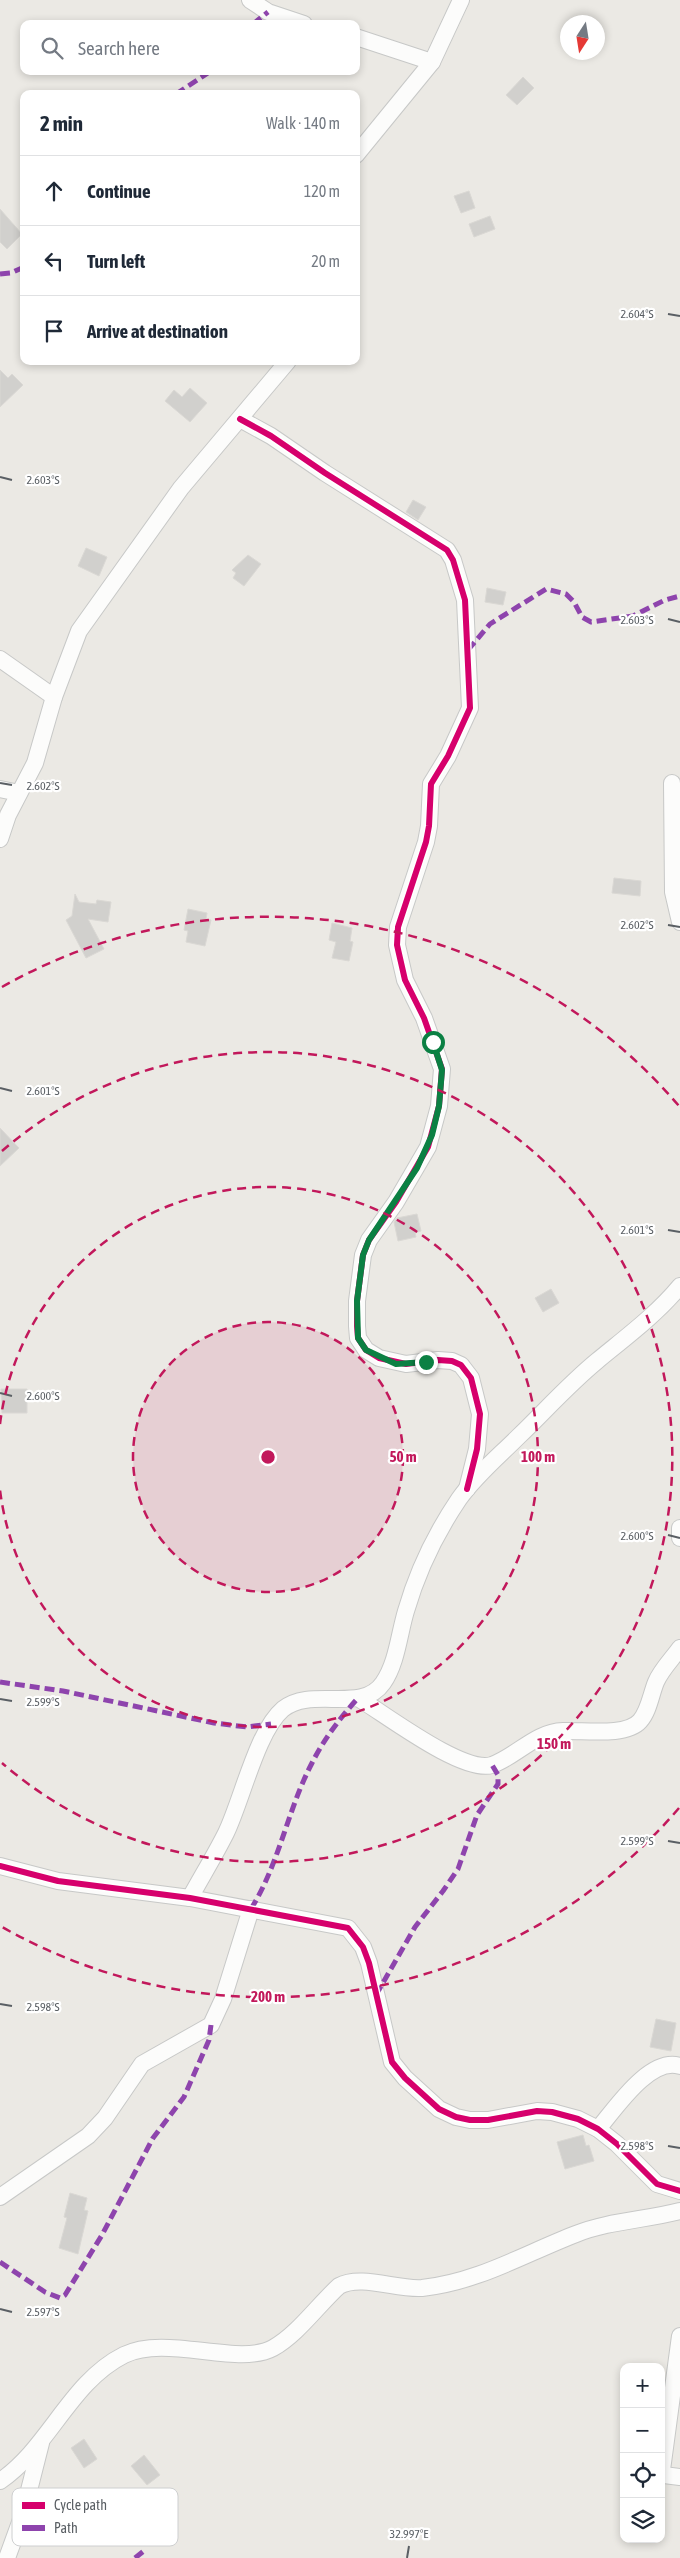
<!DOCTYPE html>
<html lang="en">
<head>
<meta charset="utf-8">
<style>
	:root { --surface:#fff; --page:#f6f6f7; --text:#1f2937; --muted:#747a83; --line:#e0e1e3 }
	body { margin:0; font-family:"Asap Condensed",sans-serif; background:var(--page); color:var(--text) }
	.controls { position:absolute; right:15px; bottom:15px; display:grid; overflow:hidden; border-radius:10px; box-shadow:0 2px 8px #0003 }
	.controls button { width:45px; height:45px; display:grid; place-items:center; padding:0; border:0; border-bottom:1px solid var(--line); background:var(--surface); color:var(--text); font:25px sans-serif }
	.compass { position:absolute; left:560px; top:15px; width:45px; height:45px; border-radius:50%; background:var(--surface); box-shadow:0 2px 8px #0003; rotate:192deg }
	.stop { position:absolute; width:15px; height:15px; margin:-11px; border:4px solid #0b8043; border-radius:50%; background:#fff }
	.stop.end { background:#0b8043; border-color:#fff; box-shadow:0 1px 5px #0008 }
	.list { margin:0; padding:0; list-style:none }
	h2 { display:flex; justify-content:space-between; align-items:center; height:65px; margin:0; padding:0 20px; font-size:21px }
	h2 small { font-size:16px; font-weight:400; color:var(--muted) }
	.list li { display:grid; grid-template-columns:32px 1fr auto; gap:15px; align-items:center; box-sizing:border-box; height:70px; padding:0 20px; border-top:1px solid var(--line) }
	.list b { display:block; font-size:19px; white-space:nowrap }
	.list em { font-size:16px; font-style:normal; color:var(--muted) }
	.icon { flex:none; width:28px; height:28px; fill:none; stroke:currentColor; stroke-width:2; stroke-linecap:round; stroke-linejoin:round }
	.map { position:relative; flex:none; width:680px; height:2558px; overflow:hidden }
	.search { position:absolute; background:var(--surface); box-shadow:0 2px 8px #0003; left:20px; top:20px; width:340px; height:55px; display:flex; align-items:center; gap:12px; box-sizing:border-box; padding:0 18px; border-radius:10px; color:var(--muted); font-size:19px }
	.panel { position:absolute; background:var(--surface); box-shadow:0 2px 8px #0003; left:20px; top:90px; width:340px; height:275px; border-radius:10px }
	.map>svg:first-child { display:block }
</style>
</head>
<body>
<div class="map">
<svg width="680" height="2558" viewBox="0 0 680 2558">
	<rect width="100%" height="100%" fill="#ebe9e4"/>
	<g fill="#d1d0cd" stroke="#dad8d4">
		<polygon points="523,77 534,88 517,105 506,95"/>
		<polygon points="469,191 475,208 461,213 454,196"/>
		<polygon points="0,209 22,234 7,249 0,242"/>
		<polygon points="490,216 495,229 474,237 469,224"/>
		<polygon points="0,370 8,378 12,374 23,385 0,407"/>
		<polygon points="190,388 207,403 190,422 165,401 174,390 182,397"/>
		<polygon points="413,500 426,507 418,520 406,512"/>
		<polygon points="86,548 107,557 99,576 78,566"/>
		<polygon points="248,555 261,564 244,586 233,578 236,573 232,570"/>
		<polygon points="487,588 506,592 503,605 485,602"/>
		<polygon points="614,878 641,881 640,896 612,893"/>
		<polygon points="75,894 79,902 96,904 97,900 111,902 108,922 88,919 104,949 86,958 66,920 72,916"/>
		<polygon points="188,909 207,913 206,919 211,920 205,946 186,942 188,931 184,930"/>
		<polygon points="332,923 352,928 350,941 353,942 349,961 332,958 336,942 329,940"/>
		<polygon points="0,1128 19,1148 0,1166"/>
		<polygon points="417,1214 421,1231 415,1233 416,1237 398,1241 394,1222 397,1218"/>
		<polygon points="551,1289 559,1303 543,1312 535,1298"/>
		<polygon points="1,1389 27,1389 27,1413 2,1413"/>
		<polygon points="656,2019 676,2023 671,2051 650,2047"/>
		<polygon points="583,2135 586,2146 589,2145 594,2161 565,2169 557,2142"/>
		<polygon points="70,2193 87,2198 84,2210 88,2211 78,2254 59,2248 67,2218 64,2217"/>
		<polygon points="84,2439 97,2459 84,2468 71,2448"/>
		<polygon points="144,2455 160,2475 147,2485 131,2466"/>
	</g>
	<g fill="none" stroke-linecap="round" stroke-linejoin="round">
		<defs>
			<g id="street">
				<polyline points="250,0 268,12 304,24"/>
				<polyline points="356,37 432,62"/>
				<polyline points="356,155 432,62 461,0"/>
				<polyline points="240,419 271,436 325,473 447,550 453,560 465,600 470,708 448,756 431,784 429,826 426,842 398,927 397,945 405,980 424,1018 442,1069 439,1106 428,1147 396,1202 369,1240 363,1255 357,1301 357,1326 358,1338 366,1350 379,1358 406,1364 438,1360 452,1361 461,1365 471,1378 480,1414 477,1449 467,1489"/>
				<polyline points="0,659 54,697"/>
				<polyline points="672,783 673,892 680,922"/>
				<polyline points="0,789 19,793"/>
				<polyline points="0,839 8,815 35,763 54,697 79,631 181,488 288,361"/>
				<polyline points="680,1528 680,1538"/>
				<path d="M358,1698C385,1714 463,1774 492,1765C517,1756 535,1732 563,1731C583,1730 626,1737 640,1721C649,1711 651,1694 656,1682C661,1670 672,1659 680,1648"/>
				<polyline points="0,1866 58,1881 190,1898 348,1928 363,1947 369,1963 392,2062 405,2078 439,2109 456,2117 470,2120 488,2120 537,2111 552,2112 578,2119 598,2129 617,2144 657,2184 680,2191"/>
				<path d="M190,1898C202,1876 215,1855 226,1833C242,1800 257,1731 283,1709C312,1686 362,1714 383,1683C397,1663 399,1634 406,1611C417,1573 436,1533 459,1499C475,1476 499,1456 519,1436C545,1411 569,1384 597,1361C626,1337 656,1315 680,1286"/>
				<path d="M598,2129C615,2109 650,2056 680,2066"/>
				<polyline points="0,2197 88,2136 105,2118 142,2064 211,2025 223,1999 251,1909"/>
				<polyline points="680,2336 662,2470 664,2475 680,2477"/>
				<path d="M0,2481C49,2448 70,2382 124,2355C166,2334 238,2367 273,2348C297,2335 319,2304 339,2286C361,2274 397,2290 422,2288C478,2282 524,2254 576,2234C608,2221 646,2220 680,2211"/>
				<polyline points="7,2558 23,2514 41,2443"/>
			</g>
		</defs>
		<use href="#street" stroke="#c7c8c7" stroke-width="18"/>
		<use href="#street" stroke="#fcfcfb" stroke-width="16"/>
		<g stroke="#8e44ad" stroke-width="5" stroke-dasharray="10 5" stroke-linecap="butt">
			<polyline points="253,24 268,12"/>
			<polyline points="176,94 211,71"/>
			<polyline points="0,274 11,273 24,267"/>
			<polyline points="468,650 490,624 546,589 566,594 574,602 582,617 591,622 633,616 665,600 680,596"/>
			<polyline points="0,1682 63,1691 214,1723 247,1727 271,1724"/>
			<path d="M251,1909C280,1862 287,1811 312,1763C324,1739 340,1718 358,1698"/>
			<polyline points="376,1995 415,1927 443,1891 458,1869 477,1815 498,1784 498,1775 492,1765"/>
			<polyline points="0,2262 45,2292 60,2298 65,2295 102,2235 153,2138 184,2097 209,2040 211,2025"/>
			<polyline points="135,2558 145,2550"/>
		</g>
		<defs>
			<g id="cycleway">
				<polyline points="240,419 271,436 325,473 447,550 453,560 465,600 470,708 448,756 431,784 429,826 426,842 398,927 397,945 405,980 424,1018 442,1069 439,1106 428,1147 396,1202 369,1240 363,1255 357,1301 357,1326 358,1338 366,1350 379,1358 406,1364 438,1360 452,1361 461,1365 471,1378 480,1414 477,1449 467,1489"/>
				<polyline points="0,1866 58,1881 190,1898 348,1928 363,1947 369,1963 392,2062 405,2078 439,2109 456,2117 470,2120 488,2120 537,2111 552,2112 578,2119 598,2129 617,2144 657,2184 680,2191"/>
			</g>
		</defs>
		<use href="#cycleway" stroke="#fff" stroke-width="9"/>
		<use href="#cycleway" stroke="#d6006c" stroke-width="6"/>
	</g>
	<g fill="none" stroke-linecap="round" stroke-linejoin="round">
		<polyline stroke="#0b8043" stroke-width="6" points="426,1362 396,1364 366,1350 358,1338 357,1301 363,1255 369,1240 417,1168 432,1135 439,1106 442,1070 433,1042"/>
	</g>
	<path fill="none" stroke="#5a5f64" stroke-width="2" d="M668,314L680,316M0,477L12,480M668,619L680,622M0,783L12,785M668,925L680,927M0,1088L12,1091M668,1230L680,1232M0,1393L12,1396M668,1535L680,1538M0,1699L12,1701M668,1841L680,1843M0,2004L12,2006M668,2146L680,2148M0,2309L12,2312M407,2558L409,2546"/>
	<circle cx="268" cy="1457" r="135" fill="#c2185b" fill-opacity=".12"/>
	<g fill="none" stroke="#c2185b" stroke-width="2.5" stroke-dasharray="9 6">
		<circle cx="268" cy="1457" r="135"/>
		<path d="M0 1424A270 270 0 1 1 0 1490"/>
		<path d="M2 1151A405 405 0 1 1 2 1763"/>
		<path d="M679 1808A540 540 0 0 1 2 1927M2 987A540 540 0 0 1 679 1106"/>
	</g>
	<rect x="12" y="2488" width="166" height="58" rx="8" fill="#fff" stroke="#cecfd0" stroke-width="1"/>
	<rect x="22" y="2502" width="23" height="7" fill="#d6006c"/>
	<rect x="22" y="2525" width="23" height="6" fill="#8e44ad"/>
	<g font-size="14" fill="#5a5f64">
		<text x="54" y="2510">Cycle path</text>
		<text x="54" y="2533">Path</text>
	</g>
	<g font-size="12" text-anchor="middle" fill="#5a5f64" stroke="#fff" stroke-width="4.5" stroke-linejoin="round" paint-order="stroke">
		<text x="637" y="318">2.604°S</text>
		<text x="43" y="484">2.603°S</text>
		<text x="637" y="624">2.603°S</text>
		<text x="43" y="790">2.602°S</text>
		<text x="637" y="929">2.602°S</text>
		<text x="43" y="1095">2.601°S</text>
		<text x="637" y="1234">2.601°S</text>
		<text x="43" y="1400">2.600°S</text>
		<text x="637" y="1540">2.600°S</text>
		<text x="43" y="1706">2.599°S</text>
		<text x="637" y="1845">2.599°S</text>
		<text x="43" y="2011">2.598°S</text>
		<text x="637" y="2150">2.598°S</text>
		<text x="43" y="2316">2.597°S</text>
		<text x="409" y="2538">32.997°E</text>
	</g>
	<circle cx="268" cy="1457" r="8" fill="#c2185b" stroke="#fff" stroke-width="2.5"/>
	<g font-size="15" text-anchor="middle" font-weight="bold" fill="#c2185b" stroke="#fff" stroke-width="4.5" stroke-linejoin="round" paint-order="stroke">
		<text x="403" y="1462">50 m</text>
		<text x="538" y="1462">100 m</text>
		<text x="554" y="1749">150 m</text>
		<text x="268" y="2002">200 m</text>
	</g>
</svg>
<div class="controls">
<button>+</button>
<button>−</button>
<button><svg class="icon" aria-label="locate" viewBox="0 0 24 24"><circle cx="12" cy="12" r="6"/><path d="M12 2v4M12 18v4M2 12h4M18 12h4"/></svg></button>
<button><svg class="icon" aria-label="layers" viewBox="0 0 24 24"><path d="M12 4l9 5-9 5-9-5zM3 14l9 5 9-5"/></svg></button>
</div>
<svg class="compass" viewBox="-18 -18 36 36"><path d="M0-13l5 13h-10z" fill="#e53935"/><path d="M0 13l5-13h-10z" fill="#747a83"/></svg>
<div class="stop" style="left:433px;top:1042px"></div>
<div class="stop end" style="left:426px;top:1362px"></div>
<div class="search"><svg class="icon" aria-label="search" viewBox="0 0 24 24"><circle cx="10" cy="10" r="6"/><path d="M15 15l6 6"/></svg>Search here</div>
<section class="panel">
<h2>2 min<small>Walk · 140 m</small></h2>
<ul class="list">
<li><svg class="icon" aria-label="ahead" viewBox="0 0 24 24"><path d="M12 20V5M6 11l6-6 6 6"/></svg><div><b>Continue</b></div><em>120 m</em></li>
<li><svg class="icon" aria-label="left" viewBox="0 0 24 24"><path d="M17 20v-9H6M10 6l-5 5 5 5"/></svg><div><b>Turn left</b></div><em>20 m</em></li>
<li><svg class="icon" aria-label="arrive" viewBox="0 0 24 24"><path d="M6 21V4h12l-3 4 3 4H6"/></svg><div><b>Arrive at destination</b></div></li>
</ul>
</section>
</div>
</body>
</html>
